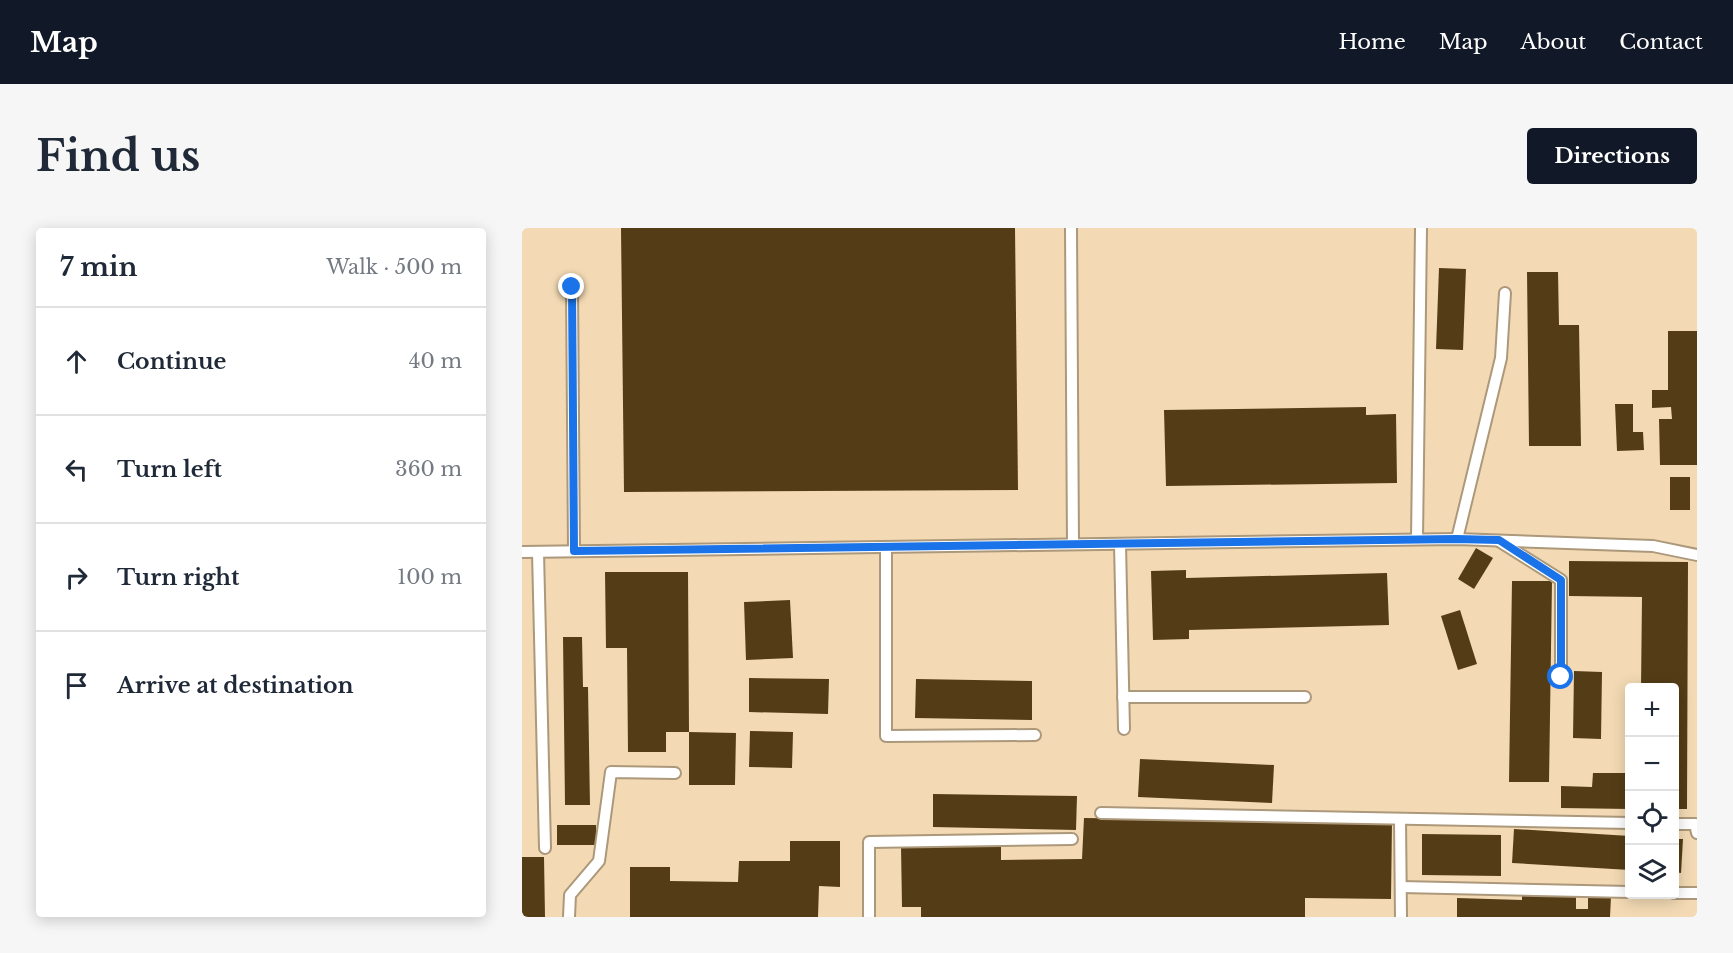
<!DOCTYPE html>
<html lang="en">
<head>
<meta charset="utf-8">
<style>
	:root { --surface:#fff; --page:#f6f6f7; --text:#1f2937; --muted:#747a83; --line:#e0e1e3; --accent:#111827 }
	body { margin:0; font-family:"Libre Baskerville",serif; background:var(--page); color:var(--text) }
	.controls { position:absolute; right:18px; bottom:18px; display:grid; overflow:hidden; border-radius:6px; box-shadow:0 3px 15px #0003 }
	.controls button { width:54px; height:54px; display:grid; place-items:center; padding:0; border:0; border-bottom:2px solid var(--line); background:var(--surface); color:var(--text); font:30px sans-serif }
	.stop { position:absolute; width:18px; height:18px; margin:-14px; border:4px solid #1a73e8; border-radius:50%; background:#fff }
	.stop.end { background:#1a73e8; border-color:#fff; box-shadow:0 2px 6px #0008 }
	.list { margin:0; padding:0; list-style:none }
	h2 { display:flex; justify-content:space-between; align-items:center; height:78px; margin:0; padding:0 24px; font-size:26px }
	h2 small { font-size:20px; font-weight:400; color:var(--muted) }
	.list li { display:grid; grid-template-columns:39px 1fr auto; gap:18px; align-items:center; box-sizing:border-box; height:108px; padding:0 24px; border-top:2px solid var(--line) }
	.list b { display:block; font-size:22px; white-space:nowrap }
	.list em { font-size:20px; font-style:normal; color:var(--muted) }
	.icon { flex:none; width:33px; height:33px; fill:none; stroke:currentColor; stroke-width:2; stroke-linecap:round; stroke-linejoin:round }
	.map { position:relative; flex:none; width:1175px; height:689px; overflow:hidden; border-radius:6px }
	header { display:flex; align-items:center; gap:36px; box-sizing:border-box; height:84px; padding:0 30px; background:var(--accent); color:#fff }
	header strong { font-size:28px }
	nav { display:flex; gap:33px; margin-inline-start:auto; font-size:21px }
	.intro { display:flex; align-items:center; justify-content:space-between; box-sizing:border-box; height:144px; padding:0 36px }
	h1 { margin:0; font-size:42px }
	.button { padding:15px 27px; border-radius:6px; background:var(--accent); color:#fff; font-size:21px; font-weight:700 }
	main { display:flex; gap:36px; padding:0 36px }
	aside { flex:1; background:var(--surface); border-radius:6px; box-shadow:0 3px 15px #0003 }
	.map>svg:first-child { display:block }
</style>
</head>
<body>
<header>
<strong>Map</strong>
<nav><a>Home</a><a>Map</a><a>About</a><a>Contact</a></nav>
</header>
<div class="intro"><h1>Find us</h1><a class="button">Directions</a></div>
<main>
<aside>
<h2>7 min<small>Walk · 500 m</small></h2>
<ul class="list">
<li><svg class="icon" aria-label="ahead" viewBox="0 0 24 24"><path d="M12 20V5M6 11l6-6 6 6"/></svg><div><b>Continue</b></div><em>40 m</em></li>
<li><svg class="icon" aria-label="left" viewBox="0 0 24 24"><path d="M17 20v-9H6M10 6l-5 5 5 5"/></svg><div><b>Turn left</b></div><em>360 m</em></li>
<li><svg class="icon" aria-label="right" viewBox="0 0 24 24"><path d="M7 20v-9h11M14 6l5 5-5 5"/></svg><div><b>Turn right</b></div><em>100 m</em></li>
<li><svg class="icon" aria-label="arrive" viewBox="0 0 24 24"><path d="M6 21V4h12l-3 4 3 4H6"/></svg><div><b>Arrive at destination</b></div></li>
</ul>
</aside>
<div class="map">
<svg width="1175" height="689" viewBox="0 0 1175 689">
	<rect width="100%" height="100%" fill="#fae5c5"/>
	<path fill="#f3dab4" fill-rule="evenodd" d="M0,0H1175V689H0ZM1108,460H1152V666H1108Z"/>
	<g fill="#543d16">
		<polygon points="99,0 493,0 496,262 102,264"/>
		<polygon points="917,40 944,41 941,122 914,121"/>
		<polygon points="1005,44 1036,44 1037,97 1057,97 1059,218 1007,218"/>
		<polygon points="1146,103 1175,103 1175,237 1138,237 1137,191 1150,191 1149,179 1130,180 1130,162 1146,162"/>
		<polygon points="1093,176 1111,176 1111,204 1121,204 1122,222 1095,223"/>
		<polygon points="844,179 844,187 874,186 875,255 644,258 642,182"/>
		<rect x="1148" y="249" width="20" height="33"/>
		<polygon points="954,320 971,330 952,361 936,351"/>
		<polygon points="1047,333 1166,334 1165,581 1152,581 1152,460 1119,460 1120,369 1047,368"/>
		<polygon points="664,342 664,350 865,345 867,397 667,402 667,411 631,412 629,343"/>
		<polygon points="83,344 166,344 167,504 144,504 144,524 106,524 105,420 84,420"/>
		<polygon points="990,353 1030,353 1027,554 987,554"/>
		<polygon points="268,372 271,430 224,432 222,374"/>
		<polygon points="938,382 955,436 936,442 919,388"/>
		<polygon points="41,409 60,409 61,459 66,459 68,577 43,577"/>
		<polygon points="1052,443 1080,444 1079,511 1051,510"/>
		<polygon points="227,450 307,451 306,486 227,484"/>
		<polygon points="394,451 510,453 510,492 393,490"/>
		<polygon points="228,503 271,504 270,540 227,539"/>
		<polygon points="167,504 214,505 213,557 167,557"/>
		<polygon points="618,531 752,537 750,575 616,569"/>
		<polygon points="1071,545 1108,545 1108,581 1039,580 1039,558 1070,559"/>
		<polygon points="411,566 555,568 554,602 411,599"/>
		<polygon points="562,590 870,594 869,671 783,670 783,689 399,689 399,679 380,679 379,618 479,616 479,632 560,631"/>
		<rect x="35" y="597" width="39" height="20"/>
		<polygon points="992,601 1108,608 1108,642 990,635"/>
		<polygon points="900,606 979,607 979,648 900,647"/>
		<polygon points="1152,611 1161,611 1159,645 1152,644"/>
		<polygon points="268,613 318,613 318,659 297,658 296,689 108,689 108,639 148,639 148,653 216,654 217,633 268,633"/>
		<polygon points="0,629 22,629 23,689 0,689"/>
		<polygon points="1000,665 1054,666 1054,681 1066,681 1066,669 1089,669 1088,689 935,689 935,670 1000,672"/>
	</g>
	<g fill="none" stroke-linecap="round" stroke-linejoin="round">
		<defs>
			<g id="lane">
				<polyline points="549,0 551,316"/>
				<polyline points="50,59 52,323"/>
				<polyline points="895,311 899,0"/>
				<polyline points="935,311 979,130 983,65"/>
				<polyline points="977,313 1039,352 1039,449"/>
				<polyline points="598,316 602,501"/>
				<polyline points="364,319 364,508 513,507"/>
				<polyline points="0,324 935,311 1131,318 1175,327"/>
				<polyline points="16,324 23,620"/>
				<polyline points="601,469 783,469"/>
				<polyline points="579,585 1108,595"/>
				<polyline points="878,591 879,689"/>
				<polyline points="1152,596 1173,596 1175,605"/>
				<polyline points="879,659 1108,664"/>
				<polyline points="1152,665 1175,665"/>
				<polyline points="47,689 48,667 77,633 89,544 153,545"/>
				<polyline points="347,689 347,614 550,611"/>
			</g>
		</defs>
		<use href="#lane" stroke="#ac987a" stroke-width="14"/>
		<use href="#lane" stroke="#fff" stroke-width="10"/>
	</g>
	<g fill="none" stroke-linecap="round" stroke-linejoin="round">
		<polyline stroke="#1a73e8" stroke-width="8" points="50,59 52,323 934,311 977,312 1039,352 1039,449"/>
	</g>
</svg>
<div class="controls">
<button>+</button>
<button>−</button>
<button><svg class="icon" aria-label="locate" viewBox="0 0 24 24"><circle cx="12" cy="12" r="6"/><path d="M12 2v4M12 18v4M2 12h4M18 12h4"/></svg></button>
<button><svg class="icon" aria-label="layers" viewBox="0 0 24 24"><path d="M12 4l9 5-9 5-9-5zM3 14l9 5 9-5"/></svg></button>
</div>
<div class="stop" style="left:1039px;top:449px"></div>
<div class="stop end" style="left:50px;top:59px"></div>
</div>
</main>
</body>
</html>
